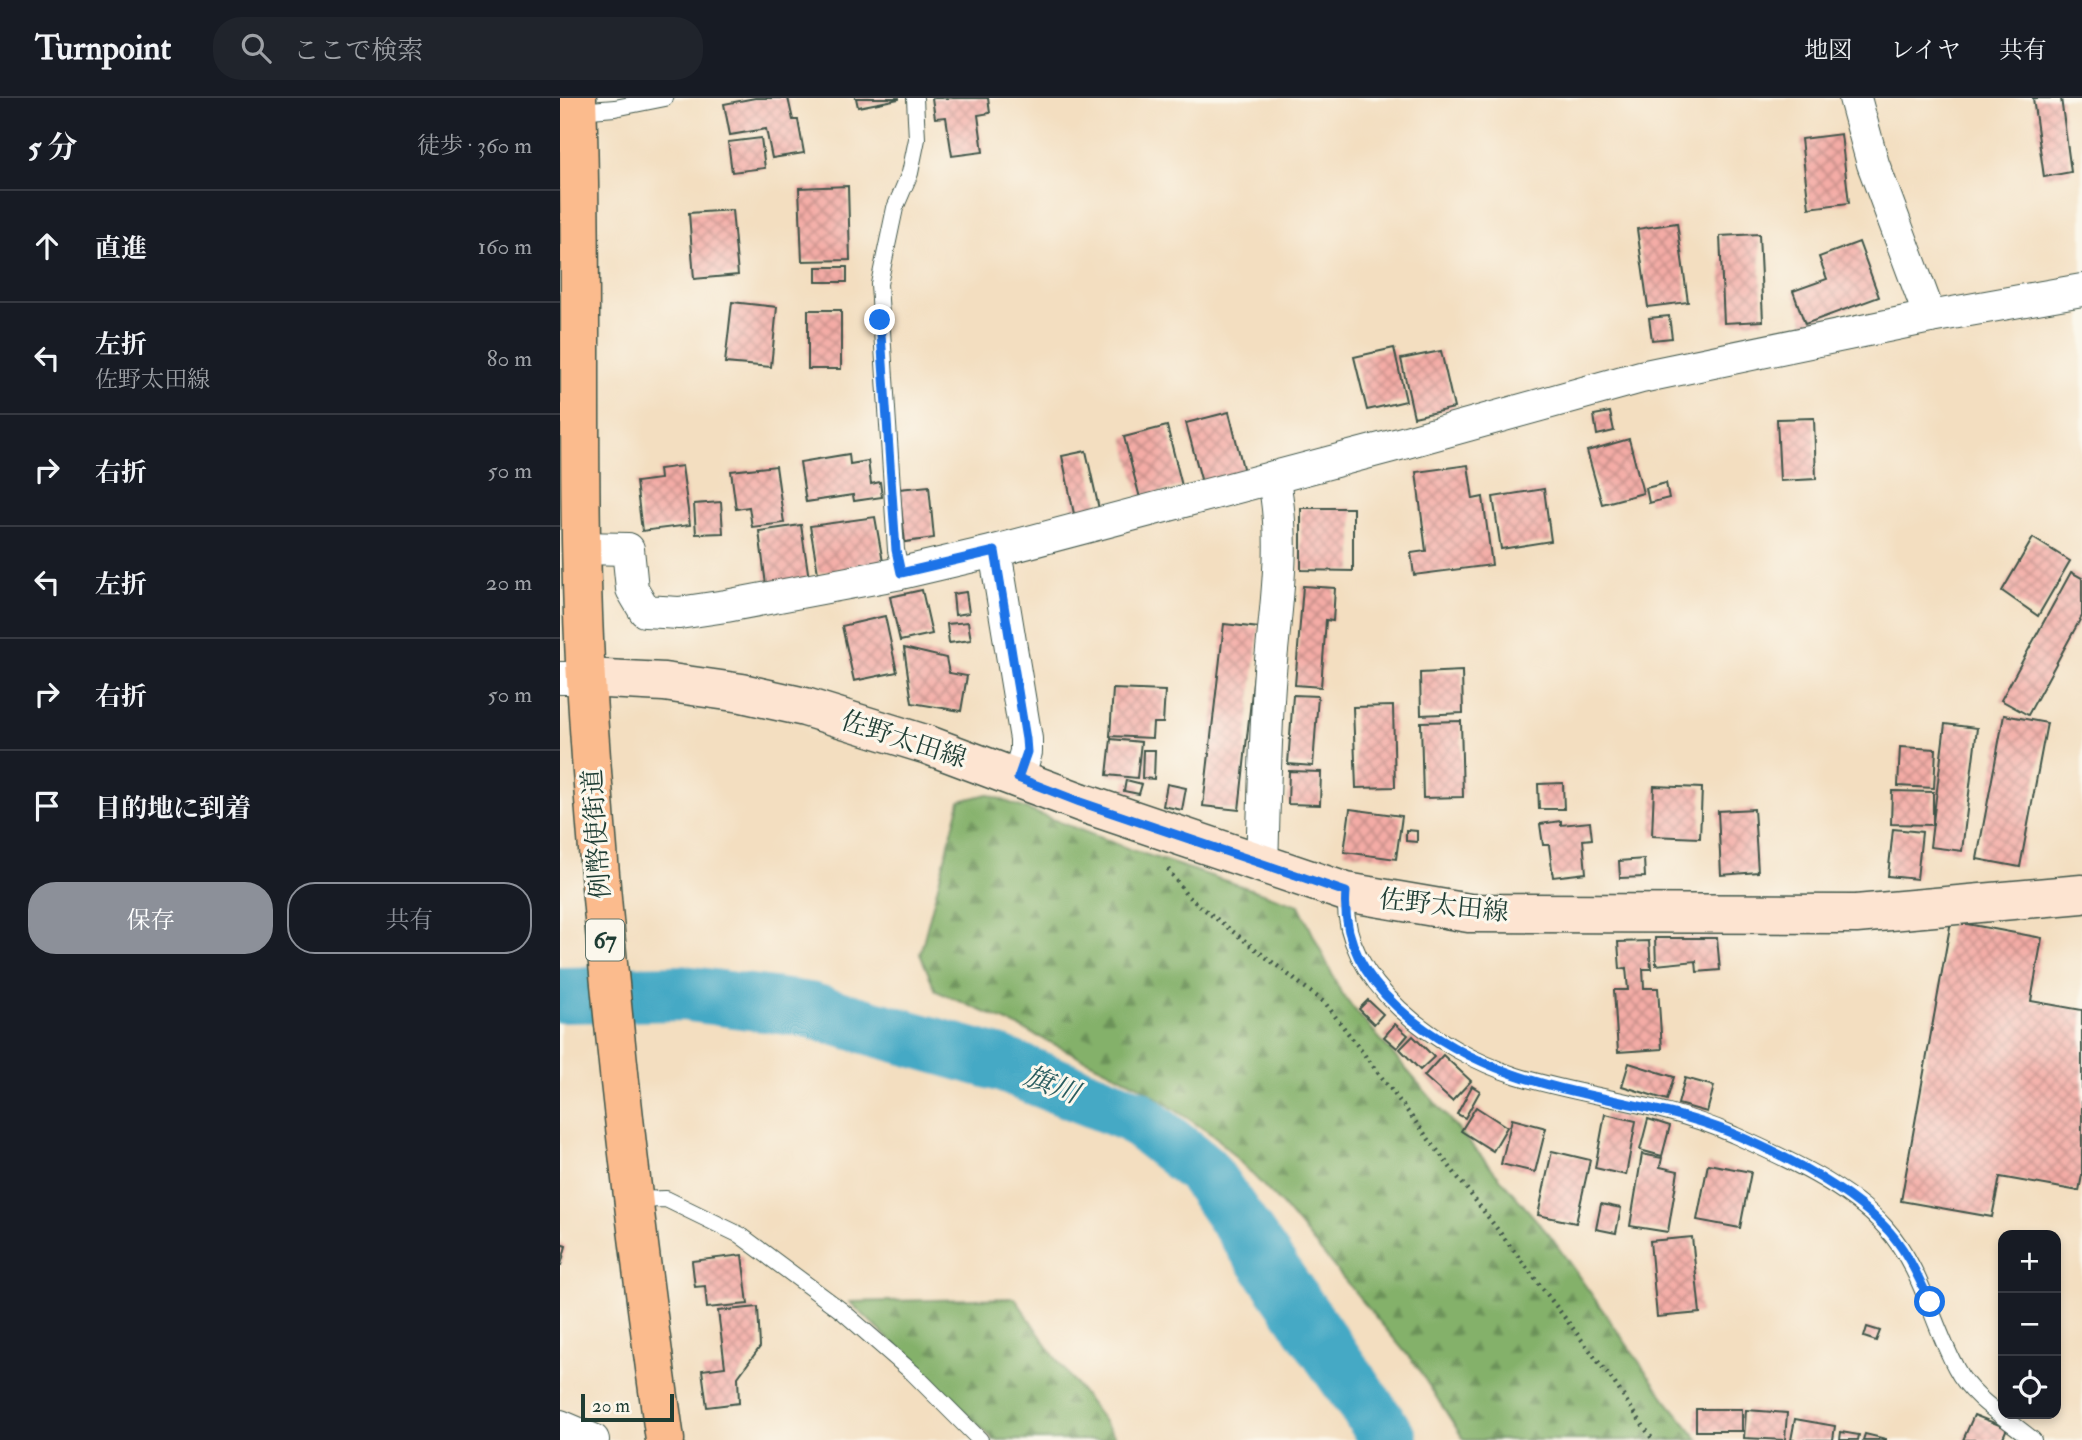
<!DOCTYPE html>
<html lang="ja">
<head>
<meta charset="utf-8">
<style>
	:root { --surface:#171b24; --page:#20242c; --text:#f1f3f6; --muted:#9ea1a6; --line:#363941; --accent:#8c9099 }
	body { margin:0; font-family:"IM FELL Double Pica","Noto Serif JP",serif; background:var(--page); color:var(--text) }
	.controls { position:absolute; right:21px; bottom:21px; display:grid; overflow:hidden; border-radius:14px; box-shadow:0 4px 10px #0003 }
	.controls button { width:63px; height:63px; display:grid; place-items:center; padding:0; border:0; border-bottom:2px solid var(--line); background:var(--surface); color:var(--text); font:35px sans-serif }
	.scale { position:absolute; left:21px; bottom:18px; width:93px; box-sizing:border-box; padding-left:7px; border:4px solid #1f3d34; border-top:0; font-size:19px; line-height:24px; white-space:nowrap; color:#1f3d34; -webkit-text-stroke:5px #fbf7ec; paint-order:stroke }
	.stop { position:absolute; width:21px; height:21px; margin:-16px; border:5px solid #1a73e8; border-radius:50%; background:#fff }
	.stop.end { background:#1a73e8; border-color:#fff; box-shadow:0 2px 7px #0008 }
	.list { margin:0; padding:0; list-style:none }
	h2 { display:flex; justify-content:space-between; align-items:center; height:91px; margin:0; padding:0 28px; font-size:30px }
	h2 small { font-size:23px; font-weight:400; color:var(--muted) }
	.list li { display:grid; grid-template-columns:46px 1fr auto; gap:21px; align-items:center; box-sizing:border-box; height:112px; padding:0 28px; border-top:2px solid var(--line) }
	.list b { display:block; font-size:26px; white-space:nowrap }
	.list p { margin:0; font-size:23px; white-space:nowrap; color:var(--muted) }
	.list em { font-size:23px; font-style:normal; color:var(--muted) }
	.actions { display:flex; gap:14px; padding:21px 28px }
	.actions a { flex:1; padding:16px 0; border:2px solid var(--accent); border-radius:28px; text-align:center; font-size:24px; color:var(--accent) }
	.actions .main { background:var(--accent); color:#fff }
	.icon { flex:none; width:38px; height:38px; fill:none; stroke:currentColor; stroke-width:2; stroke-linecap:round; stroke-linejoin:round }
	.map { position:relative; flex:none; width:1522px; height:1342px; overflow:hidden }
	header { display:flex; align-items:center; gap:42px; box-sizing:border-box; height:98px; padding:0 35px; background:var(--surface); border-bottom:2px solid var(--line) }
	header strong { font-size:33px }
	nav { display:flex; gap:38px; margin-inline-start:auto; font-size:24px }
	.search { width:490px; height:63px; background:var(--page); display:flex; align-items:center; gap:18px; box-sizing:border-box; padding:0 24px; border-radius:28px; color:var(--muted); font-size:26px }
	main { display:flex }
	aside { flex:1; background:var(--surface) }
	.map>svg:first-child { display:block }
</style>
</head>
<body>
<header>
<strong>Turnpoint</strong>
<div class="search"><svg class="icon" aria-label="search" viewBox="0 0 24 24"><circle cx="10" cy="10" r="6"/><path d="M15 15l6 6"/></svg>ここで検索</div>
<nav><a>地図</a><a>レイヤ</a><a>共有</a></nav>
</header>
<main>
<aside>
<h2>5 分<small>徒歩 · 360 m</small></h2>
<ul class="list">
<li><svg class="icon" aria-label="ahead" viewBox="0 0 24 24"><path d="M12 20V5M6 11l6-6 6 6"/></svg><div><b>直進</b></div><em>160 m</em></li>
<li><svg class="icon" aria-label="left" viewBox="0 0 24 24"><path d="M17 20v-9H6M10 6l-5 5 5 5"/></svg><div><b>左折</b><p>佐野太田線</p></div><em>80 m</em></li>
<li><svg class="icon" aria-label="right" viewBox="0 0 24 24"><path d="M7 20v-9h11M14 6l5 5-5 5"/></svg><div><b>右折</b></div><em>50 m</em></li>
<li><svg class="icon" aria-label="left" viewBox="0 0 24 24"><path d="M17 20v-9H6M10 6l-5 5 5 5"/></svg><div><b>左折</b></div><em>20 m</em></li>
<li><svg class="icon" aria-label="right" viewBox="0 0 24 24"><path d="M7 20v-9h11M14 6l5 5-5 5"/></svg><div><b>右折</b></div><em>50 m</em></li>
<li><svg class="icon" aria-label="arrive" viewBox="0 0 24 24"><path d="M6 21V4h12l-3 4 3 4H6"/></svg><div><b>目的地に到着</b></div></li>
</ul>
<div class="actions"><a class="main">保存</a><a>共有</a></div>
</aside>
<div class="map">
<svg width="1522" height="1342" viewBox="0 0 1522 1342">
	<defs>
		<pattern id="forest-firs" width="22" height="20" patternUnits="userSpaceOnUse" patternTransform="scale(1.75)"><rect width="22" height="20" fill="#84b16a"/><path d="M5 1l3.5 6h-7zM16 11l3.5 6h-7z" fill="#6b9158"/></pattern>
		<pattern id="building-cross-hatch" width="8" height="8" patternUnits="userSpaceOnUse" patternTransform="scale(1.75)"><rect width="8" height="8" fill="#f4aca6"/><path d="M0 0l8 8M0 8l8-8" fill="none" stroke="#c58d88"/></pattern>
	</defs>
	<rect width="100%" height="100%" fill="#fbf7ec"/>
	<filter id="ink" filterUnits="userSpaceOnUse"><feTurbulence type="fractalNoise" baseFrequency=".0143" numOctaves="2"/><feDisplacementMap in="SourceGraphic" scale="14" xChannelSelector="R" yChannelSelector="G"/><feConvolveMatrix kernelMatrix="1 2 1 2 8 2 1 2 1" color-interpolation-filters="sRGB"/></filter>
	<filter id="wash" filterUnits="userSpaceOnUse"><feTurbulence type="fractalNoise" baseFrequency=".00686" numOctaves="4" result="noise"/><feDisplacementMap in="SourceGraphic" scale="28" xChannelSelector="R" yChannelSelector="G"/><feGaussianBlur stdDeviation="1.57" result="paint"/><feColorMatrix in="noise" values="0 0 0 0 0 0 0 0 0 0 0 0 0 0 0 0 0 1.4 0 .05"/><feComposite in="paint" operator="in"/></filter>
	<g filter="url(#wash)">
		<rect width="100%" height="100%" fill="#f3dec0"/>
		<g fill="url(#forest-firs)" stroke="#52774f" stroke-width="2">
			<polygon points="427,696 572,752 739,807 782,897 991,1139 1106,1302 1139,1342 904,1342 855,1266 723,1108 657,1040 578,987 459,929 376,893 360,856 400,703"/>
			<polygon points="455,1200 494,1258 558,1342 434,1342 290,1204"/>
		</g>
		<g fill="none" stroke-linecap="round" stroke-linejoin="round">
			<polyline stroke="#45a9c5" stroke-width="56" points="0,897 123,895 249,912 441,966 574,1018 642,1072 830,1342"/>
		</g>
		<g id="blocks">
			<g fill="url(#building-cross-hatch)">
				<polygon points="195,0 228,0 233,22 238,22 244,55 212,60 206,31 170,37 164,6"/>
				<polygon points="296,0 339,0 339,1 298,9"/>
				<polygon points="372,0 428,0 430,15 418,17 423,54 392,58 386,19 375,20"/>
				<polygon points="1473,0 1501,0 1511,74 1484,79"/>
				<polygon points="1281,36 1289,105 1249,110 1241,41"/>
				<polygon points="201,40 205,70 172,74 168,44"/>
				<polygon points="288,88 290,162 242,163 239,90"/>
				<polygon points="172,112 178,177 134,181 129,115"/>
				<polygon points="1117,125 1128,204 1088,209 1077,131"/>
				<polygon points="1199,136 1203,223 1164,225 1160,138"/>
				<polygon points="1299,144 1319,199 1245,226 1233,193 1267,181 1259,159"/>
				<rect x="256" y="169" width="31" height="15"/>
				<polygon points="172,204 217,209 211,269 165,265"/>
				<rect x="248" y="212" width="33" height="59"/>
				<polygon points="1109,218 1112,240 1092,242 1089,220"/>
				<polygon points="834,250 846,303 807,312 794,259"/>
				<polygon points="881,253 894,310 854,319 841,261"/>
				<polygon points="669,314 684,374 642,385 626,325"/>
				<polygon points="1050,314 1054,333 1037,337 1034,317"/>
				<polygon points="1254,320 1256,381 1220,383 1217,321"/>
				<polygon points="607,328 622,388 580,400 564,339"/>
				<polygon points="1069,341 1083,395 1042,406 1027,353"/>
				<polygon points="526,353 539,411 514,416 502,358"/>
				<polygon points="289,356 290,366 308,363 311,386 320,384 322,399 294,403 293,397 246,404 240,364"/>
				<polygon points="908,367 913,401 923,399 932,467 854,477 851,455 866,453 856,374"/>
				<polygon points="122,368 130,427 82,433 76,384 100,381 99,371"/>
				<polygon points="216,368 224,425 192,429 189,409 176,411 171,373"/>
				<polygon points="1106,385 1109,400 1089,405 1086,390"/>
				<polygon points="369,388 374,440 345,444 339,391"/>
				<polygon points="984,391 991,443 941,451 933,399"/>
				<polygon points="161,404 163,435 136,436 134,406"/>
				<polygon points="741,410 793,410 793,473 741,472"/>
				<polygon points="315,419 323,464 258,475 250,428"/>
				<polygon points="241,427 249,481 206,487 199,433"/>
				<polygon points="1473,440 1510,463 1478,518 1442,493"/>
				<polygon points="1511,474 1522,480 1522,518 1468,617 1441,602"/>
				<polygon points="743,488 775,490 773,523 766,522 761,589 735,587"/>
				<polygon points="362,492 372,536 340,543 330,499"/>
				<polygon points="406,494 409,515 395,517 393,496"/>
				<polygon points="325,518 337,574 294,583 282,528"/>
				<polygon points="408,524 411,542 389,545 387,526"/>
				<polygon points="664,526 699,530 679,712 643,708"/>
				<polygon points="344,550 386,560 389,575 407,578 401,613 352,605"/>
				<polygon points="902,573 903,615 861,617 860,575"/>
				<polygon points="553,591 605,593 603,625 593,625 592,640 550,638"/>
				<polygon points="733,597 758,598 753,668 728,666"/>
				<polygon points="833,608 835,689 796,690 793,609"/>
				<polygon points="1444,617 1487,625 1460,769 1417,761"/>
				<polygon points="901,623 903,699 863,700 861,624"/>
				<polygon points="1385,626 1417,630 1402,753 1370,749"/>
				<polygon points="551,641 581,644 577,680 547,677"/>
				<polygon points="1340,649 1376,651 1374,690 1338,688"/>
				<polygon points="583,652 595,652 594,681 582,680"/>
				<polygon points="729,673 761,674 760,707 728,706"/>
				<polygon points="566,682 582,686 579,696 564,693"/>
				<polygon points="1003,685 1004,711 979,711 978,686"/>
				<polygon points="607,686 626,690 622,712 603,708"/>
				<polygon points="1094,688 1142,690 1140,740 1092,738"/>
				<polygon points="1332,693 1373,694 1373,727 1331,726"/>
				<polygon points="790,711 842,718 836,761 784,754"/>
				<polygon points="1194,711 1198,774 1161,777 1158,713"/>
				<polygon points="1001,723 1001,727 1030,724 1032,741 1023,742 1026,775 993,779 989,747 983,747 980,726"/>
				<polygon points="1333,731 1362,734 1357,781 1328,778"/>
				<polygon points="846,732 857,733 857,744 846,743"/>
				<polygon points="1084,761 1085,779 1060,780 1059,763"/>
				<polygon points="1391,823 1482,840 1471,903 1522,912 1522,1077 1519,1093 1440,1079 1432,1119 1341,1103"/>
				<polygon points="1095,840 1157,840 1160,872 1137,874 1136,863 1096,867"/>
				<polygon points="1089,843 1091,871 1083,871 1084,890 1098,890 1102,951 1058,954 1054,892 1068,892 1066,870 1060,871 1058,844"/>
				<polygon points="808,902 823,916 814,926 799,911"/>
				<polygon points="835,926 848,937 837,950 824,939"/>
				<polygon points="853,938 874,959 860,972 840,951"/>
				<polygon points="883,957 911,983 892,1003 864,978"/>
				<polygon points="1069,965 1114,979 1107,1002 1062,988"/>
				<polygon points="1125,980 1154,988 1147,1014 1118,1006"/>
				<polygon points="912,988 920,993 905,1020 897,1016"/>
				<polygon points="916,1009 947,1029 933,1053 901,1033"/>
				<polygon points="1045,1016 1076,1023 1066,1077 1035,1070"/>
				<polygon points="952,1021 986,1030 975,1074 941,1066"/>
				<polygon points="1088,1021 1110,1028 1102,1058 1080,1052"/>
				<polygon points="992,1053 1030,1062 1016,1125 978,1117"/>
				<polygon points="1082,1056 1102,1060 1100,1069 1118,1073 1108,1134 1070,1128"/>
				<polygon points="1148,1066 1191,1074 1180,1130 1137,1122"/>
				<polygon points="1041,1106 1061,1110 1056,1135 1036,1131"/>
				<polygon points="1132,1139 1140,1215 1097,1219 1090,1143"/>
				<polygon points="0,1146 6,1148 1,1167 0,1167"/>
				<polygon points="182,1157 188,1206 147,1210 145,1188 135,1189 132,1163"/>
				<polygon points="198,1209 200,1249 178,1279 179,1305 147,1309 142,1272 165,1269 158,1213"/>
				<polygon points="1307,1229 1320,1233 1316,1243 1304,1239"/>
				<rect x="1136" y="1311" width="46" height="22"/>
				<polygon points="1186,1312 1227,1315 1225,1342 1184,1340"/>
				<polygon points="1414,1317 1447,1330 1442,1342 1403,1342"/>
				<polygon points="1235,1321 1275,1328 1273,1342 1231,1342"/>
				<polygon points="1281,1334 1299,1337 1298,1342 1280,1342"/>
				<polygon points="1305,1336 1326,1341 1326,1342 1303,1342"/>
			</g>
		</g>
	</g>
	<g filter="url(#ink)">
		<use href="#blocks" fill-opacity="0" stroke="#3f5549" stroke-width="2"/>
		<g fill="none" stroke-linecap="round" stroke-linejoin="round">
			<defs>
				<g id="lane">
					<polyline points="18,13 55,10 105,0"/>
					<polyline points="341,475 336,452 319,186 335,110 350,75 357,41 355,0"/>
					<path d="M786,794C779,885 879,953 957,978C1028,1000 1103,1005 1172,1036C1221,1058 1289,1088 1325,1129C1362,1170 1371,1223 1396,1270C1411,1300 1448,1321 1473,1342"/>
					<polyline points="73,1102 106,1101 180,1137 282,1213 353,1275 420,1342"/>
				</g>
				<g id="street">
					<polyline points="1295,0 1313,66 1370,219"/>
					<polyline points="22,450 68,451 72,491 85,513 119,515 166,508 341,475 435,453 832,348 1081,279 1370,219 1522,192"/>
					<polyline points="435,453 466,641 466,654 458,680"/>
					<polyline points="0,580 26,580"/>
					<path d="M702,768C704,707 705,646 709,586C714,517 728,447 713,379"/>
					<polyline points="0,1328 33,1342"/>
				</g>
				<polyline id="secondary" points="26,580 104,584 182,595 245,609 368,647 520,704 786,794 909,815 1296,816 1522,796"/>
				<path id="primary" d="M17,0C24,194 15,388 26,582C41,837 69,1089 105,1342"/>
			</defs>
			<use href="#lane" stroke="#3f5549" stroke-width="18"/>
			<use href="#street" stroke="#3f5549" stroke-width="34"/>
			<use href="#secondary" stroke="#3f5549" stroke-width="41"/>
			<use href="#primary" stroke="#3f5549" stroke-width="41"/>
			<polyline stroke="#3f5549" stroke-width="4.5" stroke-dasharray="2 5" stroke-linecap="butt" points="608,771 627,798 765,905 1053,1283 1093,1342"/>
			<use href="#lane" stroke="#fff" stroke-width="16"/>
			<use href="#street" stroke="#fff" stroke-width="32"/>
			<use href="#secondary" stroke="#fde4d1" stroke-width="38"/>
			<use href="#primary" stroke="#fbbb8d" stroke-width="38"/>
		</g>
	</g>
	<g fill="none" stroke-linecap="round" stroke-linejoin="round" filter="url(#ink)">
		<path stroke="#1a73e8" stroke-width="9" d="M320,222L336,452L341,475L435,453L466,641L467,654L458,680L520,704L786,794C778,886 876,949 953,976C1023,1001 1099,1006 1169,1034C1222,1056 1281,1086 1323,1127C1344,1147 1358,1178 1370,1204"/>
	</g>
	<g text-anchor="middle" stroke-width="6" stroke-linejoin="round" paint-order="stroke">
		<rect fill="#fbf7ec" stroke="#61756b" stroke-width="2" x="26" y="821.5" width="38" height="41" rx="5"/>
		<g font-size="24" font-weight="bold" fill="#1f3d34">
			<text x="45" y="850">67</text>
		</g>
		<g font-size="26" fill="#1f3d34" stroke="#fbf7ec">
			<text transform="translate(344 641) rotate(18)" y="9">佐野太田線</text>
			<text transform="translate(36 736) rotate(-94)" y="9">例幣使街道</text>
			<text transform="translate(884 807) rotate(6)" y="9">佐野太田線</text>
		</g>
		<g font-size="28" font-style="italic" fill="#2a5d60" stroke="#fbf7ec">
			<text transform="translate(492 986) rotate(21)" y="10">旗川</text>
		</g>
	</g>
</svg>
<div class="controls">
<button>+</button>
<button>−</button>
<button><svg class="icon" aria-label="locate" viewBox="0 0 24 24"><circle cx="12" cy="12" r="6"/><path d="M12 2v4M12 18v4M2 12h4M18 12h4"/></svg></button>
</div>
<div class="scale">20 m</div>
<div class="stop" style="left:1370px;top:1204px"></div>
<div class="stop end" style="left:320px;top:222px"></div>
</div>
</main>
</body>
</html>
